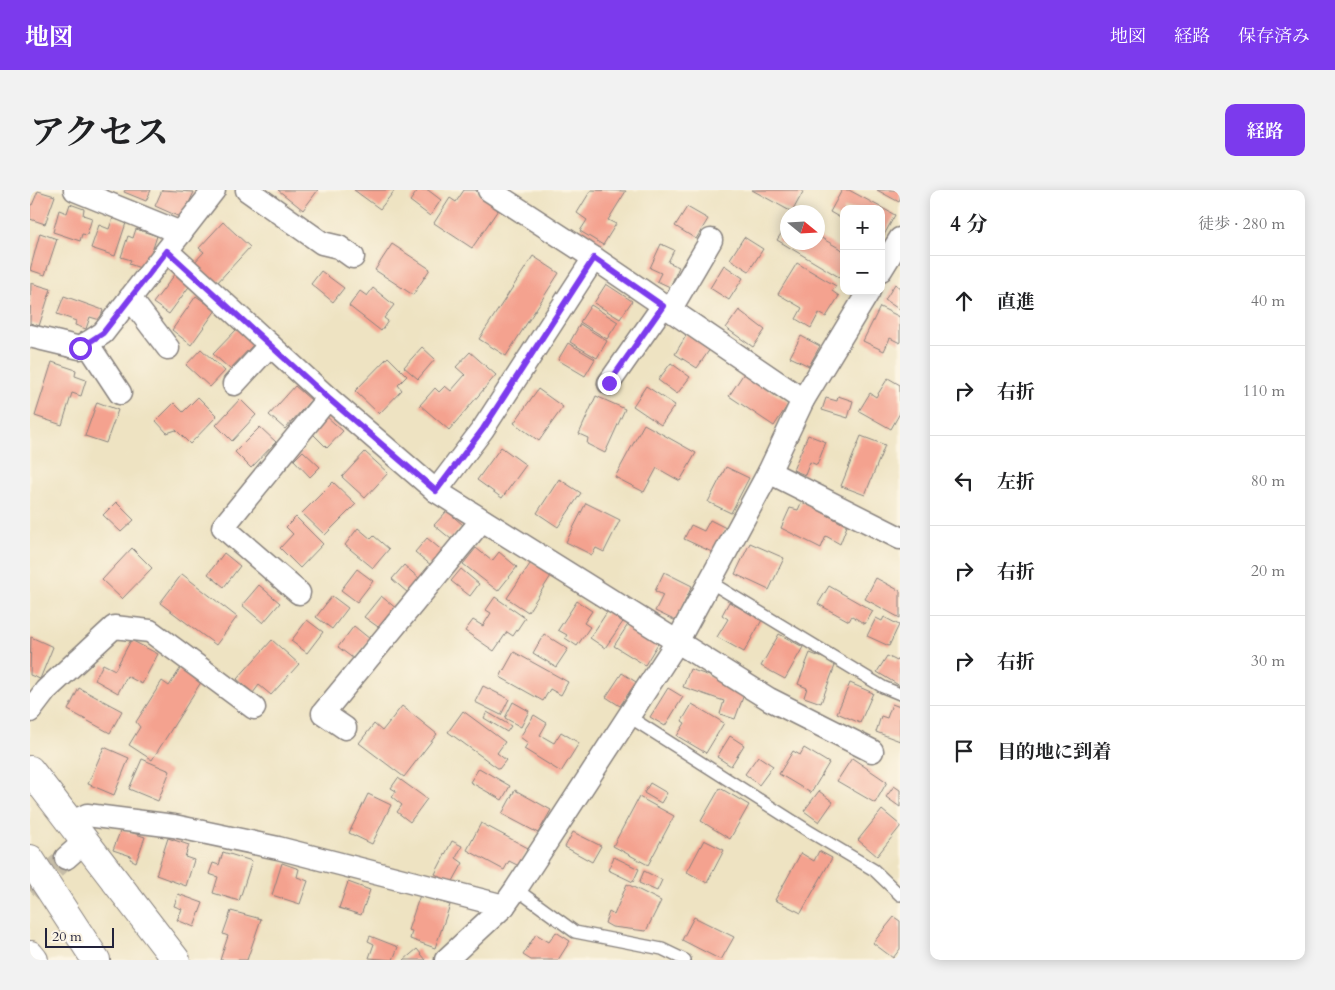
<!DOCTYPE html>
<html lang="ja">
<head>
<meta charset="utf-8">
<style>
	:root { --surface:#fff; --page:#f2f2f2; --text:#202124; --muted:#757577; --line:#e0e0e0; --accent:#7c3aed }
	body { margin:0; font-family:Cardo,"Noto Serif JP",serif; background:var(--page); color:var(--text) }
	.controls { position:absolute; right:15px; top:15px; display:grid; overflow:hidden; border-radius:10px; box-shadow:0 2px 12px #0003 }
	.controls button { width:45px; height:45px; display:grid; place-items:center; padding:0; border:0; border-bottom:1px solid var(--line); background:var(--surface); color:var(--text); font:25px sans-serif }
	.compass { position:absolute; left:750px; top:15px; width:45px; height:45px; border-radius:50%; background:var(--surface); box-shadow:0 2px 12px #0003; rotate:108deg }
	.scale { position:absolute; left:15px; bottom:12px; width:69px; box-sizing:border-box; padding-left:5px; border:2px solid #22223b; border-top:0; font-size:14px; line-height:18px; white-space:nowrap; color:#22223b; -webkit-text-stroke:4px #fcf5e5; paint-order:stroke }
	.stop { position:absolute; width:15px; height:15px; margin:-11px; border:4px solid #7c3aed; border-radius:50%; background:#fff }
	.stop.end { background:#7c3aed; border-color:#fff; box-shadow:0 1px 5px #0008 }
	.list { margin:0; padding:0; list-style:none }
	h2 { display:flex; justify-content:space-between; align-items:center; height:65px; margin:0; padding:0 20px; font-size:21px }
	h2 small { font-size:16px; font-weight:400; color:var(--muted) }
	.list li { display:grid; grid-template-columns:32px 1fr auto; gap:15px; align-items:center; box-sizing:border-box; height:90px; padding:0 20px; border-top:1px solid var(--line) }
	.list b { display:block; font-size:19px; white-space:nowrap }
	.list em { font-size:16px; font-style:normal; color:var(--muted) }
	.icon { flex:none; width:28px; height:28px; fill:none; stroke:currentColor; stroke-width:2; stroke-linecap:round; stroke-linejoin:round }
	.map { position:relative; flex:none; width:870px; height:770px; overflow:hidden; border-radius:10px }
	header { display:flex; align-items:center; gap:30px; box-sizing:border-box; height:70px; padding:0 25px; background:var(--accent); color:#fff }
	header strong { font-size:24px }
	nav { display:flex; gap:28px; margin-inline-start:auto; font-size:18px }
	.intro { display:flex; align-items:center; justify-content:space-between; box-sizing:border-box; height:120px; padding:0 30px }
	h1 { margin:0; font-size:35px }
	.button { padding:12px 22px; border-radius:10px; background:var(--accent); color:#fff; font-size:18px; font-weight:700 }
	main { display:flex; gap:30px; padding:0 30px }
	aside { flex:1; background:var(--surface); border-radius:10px; box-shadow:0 2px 12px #0003 }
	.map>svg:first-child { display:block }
</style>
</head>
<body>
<header>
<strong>地図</strong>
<nav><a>地図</a><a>経路</a><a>保存済み</a></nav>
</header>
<div class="intro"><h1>アクセス</h1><a class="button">経路</a></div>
<main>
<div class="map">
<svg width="870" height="770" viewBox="0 0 870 770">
	<rect width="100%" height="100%" fill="#fcf5e5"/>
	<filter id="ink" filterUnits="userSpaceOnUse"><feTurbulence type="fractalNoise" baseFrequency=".02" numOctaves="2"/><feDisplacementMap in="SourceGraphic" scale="10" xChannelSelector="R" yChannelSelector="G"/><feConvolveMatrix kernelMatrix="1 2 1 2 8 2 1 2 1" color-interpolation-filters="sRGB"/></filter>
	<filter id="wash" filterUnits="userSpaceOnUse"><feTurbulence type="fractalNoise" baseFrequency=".0096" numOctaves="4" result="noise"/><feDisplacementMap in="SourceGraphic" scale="20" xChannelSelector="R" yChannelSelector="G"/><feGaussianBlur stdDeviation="1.12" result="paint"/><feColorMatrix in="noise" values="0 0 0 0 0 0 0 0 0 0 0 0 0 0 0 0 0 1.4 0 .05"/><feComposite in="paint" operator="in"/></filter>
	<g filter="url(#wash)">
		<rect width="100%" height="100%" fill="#eee3c2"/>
		<g id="blocks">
			<g fill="#f4a28f">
				<polygon points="95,0 121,0 116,11 94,2"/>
				<polygon points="132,0 164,2 152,28 125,16"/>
				<polygon points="248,0 288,0 273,20"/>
				<polygon points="324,0 365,0 350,19"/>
				<polygon points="388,0 398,0 411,10 400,26 380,11"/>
				<polygon points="434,0 445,0 470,17 442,58 404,33 420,8 426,12"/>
				<polygon points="561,0 596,1 578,30 586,34 573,55 550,41 557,30 547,23"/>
				<polygon points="722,0 774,0 762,22"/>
				<polygon points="812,0 819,0 865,25 854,45 851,44 851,19 814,19 814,30 800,22"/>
				<polygon points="847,0 870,0 870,10 869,12"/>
				<polygon points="8,1 25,6 15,34 0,29 0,14 2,15"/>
				<polygon points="40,14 54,19 53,25 62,28 57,45 52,44 50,51 23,42 29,20 37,23"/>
				<polygon points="657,17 678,29 666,49 645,36"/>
				<polygon points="83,28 96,33 85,66 61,58 69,35 79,39"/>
				<polygon points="193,32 220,57 186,94 163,74 174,62 169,58"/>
				<polygon points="758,33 758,52 788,52 788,46 814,61 814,90 747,50"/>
				<polygon points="106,39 127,46 116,80 99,74 101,70 91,67 98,46 103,48"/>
				<polygon points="10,43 27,49 15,85 0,80"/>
				<polygon points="714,47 733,59 719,81 700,69"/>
				<polygon points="362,54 400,79 383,105 345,80"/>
				<polygon points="631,54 644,60 638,72 649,77 640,97 627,91 631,83 620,78"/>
				<polygon points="503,66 529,83 476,166 449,149"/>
				<polygon points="767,73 806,96 802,101 809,106 796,127 789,123 781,138 766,129 772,118 748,104"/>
				<polygon points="694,75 713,88 699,110 680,98"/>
				<polygon points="291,81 314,98 303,112 281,94"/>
				<polygon points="146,83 161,94 139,124 123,113"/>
				<polygon points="1,93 21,99 9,136 0,133"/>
				<polygon points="576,94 602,111 590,129 564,113"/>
				<polygon points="865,94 870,98 870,120 855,110"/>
				<polygon points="343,98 364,115 354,128 358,131 351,141 319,116 330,101 337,106"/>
				<polygon points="34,106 73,120 70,130 60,127 56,139 45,135 46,131 27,124"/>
				<polygon points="166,106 186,120 161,155 142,140"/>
				<polygon points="561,115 588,132 577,149 550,132"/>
				<polygon points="850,117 870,127 870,153 860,148 854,161 833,151"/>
				<polygon points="709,120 735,140 723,157 696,138"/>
				<polygon points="550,134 577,151 567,168 540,152"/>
				<polygon points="208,138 224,154 200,179 183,164"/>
				<polygon points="657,144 680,159 667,178 645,164"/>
				<polygon points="771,146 790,156 779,176 760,167"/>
				<polygon points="538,153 565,169 555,186 528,170"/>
				<polygon points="392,157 405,169 388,189 374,177"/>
				<polygon points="171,159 195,181 180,197 156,175"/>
				<polygon points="440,162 466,185 419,240 390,215 405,198 409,202 415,196 421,201 435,185 426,177"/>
				<polygon points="358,167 377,186 368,195 372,200 349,224 325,201"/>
				<polygon points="22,172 46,180 45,186 56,190 51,206 42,203 32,235 5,226"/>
				<polygon points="641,173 660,187 647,204 628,190"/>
				<polygon points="714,183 759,213 744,236 699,206"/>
				<polygon points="858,188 870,195 870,223 861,239 829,221 840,203 846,207"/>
				<polygon points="265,196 281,210 255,239 239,225"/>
				<polygon points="616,196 645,215 631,235 603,216"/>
				<polygon points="508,199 533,217 509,251 484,233"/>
				<polygon points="566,206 595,219 575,263 557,254 558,248 549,244"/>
				<polygon points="808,206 823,211 818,228 792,220 796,208 807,211"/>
				<polygon points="168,207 187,226 160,254 146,240 137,243 126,231 144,213 153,222"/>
				<polygon points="210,209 226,225 202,251 186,235"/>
				<polygon points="67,212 88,220 76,253 55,246"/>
				<polygon points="296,226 313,241 297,258 281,242"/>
				<polygon points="614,234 666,263 650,291 627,278 614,302 585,287"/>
				<polygon points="230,237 246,252 221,278 205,262"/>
				<polygon points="778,245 796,252 787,275 780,272 775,285 763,280"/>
				<polygon points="831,246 855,255 835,305 811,296"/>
				<polygon points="471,257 496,275 472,308 447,290"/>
				<polygon points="273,261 290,277 280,287 264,270"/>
				<polygon points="335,262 358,283 335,308 312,287"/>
				<polygon points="696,277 719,288 701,323 678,312"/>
				<polygon points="529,289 551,303 528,337 507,323"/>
				<polygon points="303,292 326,314 295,345 272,323"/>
				<polygon points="772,311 817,336 810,354 796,346 791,358 751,338 760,318 768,320"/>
				<polygon points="86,312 104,330 91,342 73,325"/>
				<polygon points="556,313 590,330 574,362 566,358 562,365 536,352"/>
				<polygon points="417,321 433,335 421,349 404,335"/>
				<polygon points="266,327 293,354 270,378 250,358 263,344 256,337"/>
				<polygon points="680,330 696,338 684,363 654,349 661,335 674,341"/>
				<polygon points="328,338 341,349 344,346 359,359 343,378 315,355"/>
				<polygon points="397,348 414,362 402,376 385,362"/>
				<polygon points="720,353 754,368 739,400 705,384"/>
				<polygon points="102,358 122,378 92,409 72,390"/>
				<polygon points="446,358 462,371 469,362 487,377 468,401 433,374"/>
				<polygon points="194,363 210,376 194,397 178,384"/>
				<polygon points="497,370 524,381 498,422 477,408 500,374"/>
				<polygon points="374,375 390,389 378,403 362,389"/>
				<polygon points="327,379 343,391 327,412 311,400"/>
				<polygon points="431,379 449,394 440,406 421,391"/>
				<polygon points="634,382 662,396 646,431 625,421 633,405 625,401"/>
				<polygon points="152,384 207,427 186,455 130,413"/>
				<polygon points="846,388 870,401 870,428 835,409"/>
				<polygon points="229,395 250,413 233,433 212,415"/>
				<polygon points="799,396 843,421 835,434 822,426 819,431 788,414"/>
				<polygon points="302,406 318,418 302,439 286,427"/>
				<polygon points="351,406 367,419 351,439 334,427"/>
				<polygon points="465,407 495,428 483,446 477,442 464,461 435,441 443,430 453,436 461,423 456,420"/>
				<polygon points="547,411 562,421 554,433 560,437 547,456 535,448 537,445 528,440"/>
				<polygon points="699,412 732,430 714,462 687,447 698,429 692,425"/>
				<polygon points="579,419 595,429 575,458 560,448"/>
				<polygon points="854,427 869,435 859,456 837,446 846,428 852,431"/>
				<polygon points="277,430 293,442 277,463 261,451"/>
				<polygon points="599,433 629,452 615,475 584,456"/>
				<polygon points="324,436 340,449 324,469 308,457"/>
				<polygon points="514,444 538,459 526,477 503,463"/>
				<polygon points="749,444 773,457 755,489 731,476"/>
				<polygon points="1,447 23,457 10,489 0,485"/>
				<polygon points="101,450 128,464 112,494 97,486 88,503 65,490 73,474 85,480"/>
				<polygon points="242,450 269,474 241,505 229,495 223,503 207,489"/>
				<polygon points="484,462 538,492 531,505 520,499 513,511 470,487"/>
				<polygon points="780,463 806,473 791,513 774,507 777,498 768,494"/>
				<polygon points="857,466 867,471 870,467 870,496 847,482"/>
				<polygon points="152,476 173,489 122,570 99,555 110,537 106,532 132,491 139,496"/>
				<polygon points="660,479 716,499 705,529 690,524 694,511 653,497"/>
				<polygon points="592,483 606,492 590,516 576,507"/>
				<polygon points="820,493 843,503 830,533 807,523"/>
				<polygon points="453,496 479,509 471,525 445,512"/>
				<polygon points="49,498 92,521 80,543 38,520"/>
				<polygon points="638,498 653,507 635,536 620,527"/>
				<polygon points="483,512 499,521 491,537 475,528"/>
				<polygon points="662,514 694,533 676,563 647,546 655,533 652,531"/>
				<polygon points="862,514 870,517 870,551 846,542 851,526 857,528"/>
				<polygon points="372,516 407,544 374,587 329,553 344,534 352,541"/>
				<polygon points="433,521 475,552 467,563 476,570 469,579 418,542"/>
				<polygon points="457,522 481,536 477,542 454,528"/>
				<polygon points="504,525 517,533 510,545 524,553 531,542 549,553 531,582 494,559 498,553 490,547"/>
				<polygon points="700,546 714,555 701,576 687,567"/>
				<polygon points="74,557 99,568 84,605 58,594"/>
				<polygon points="774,558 799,573 781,603 749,584 763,561 770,565"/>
				<polygon points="728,566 743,576 729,595 715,584"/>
				<polygon points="822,568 857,592 845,613 807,591"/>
				<polygon points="112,569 140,581 128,611 99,599"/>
				<polygon points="449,578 480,596 472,610 440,592"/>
				<polygon points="368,588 397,609 380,632 367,622 372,615 362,607 366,601 361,598"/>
				<polygon points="620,593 637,603 631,613 614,603"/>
				<polygon points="864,596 870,600 870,617 856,607"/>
				<polygon points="690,598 719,615 700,649 671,631"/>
				<polygon points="485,600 521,620 508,643 472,624"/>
				<polygon points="789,601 803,612 789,632 774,621"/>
				<polygon points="338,604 361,615 342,654 319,643"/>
				<polygon points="609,607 644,626 618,675 583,656"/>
				<polygon points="852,620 870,635 870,637 847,666 828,650"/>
				<polygon points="451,633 498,658 489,676 479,671 474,680 437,660"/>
				<polygon points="91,639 115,647 106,672 100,669 101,666 83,660"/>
				<polygon points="543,642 571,656 562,672 535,657"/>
				<polygon points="138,648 159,655 155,667 164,670 156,696 126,685"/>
				<polygon points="674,650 694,660 677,693 657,682"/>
				<polygon points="422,651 432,656 426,668 433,673 422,693 405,684"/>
				<polygon points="789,661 802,668 771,723 745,710 771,663 784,671"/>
				<polygon points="193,662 222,671 209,711 183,703 188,687 179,684 183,673 189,675"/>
				<polygon points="584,667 609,679 603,692 578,680"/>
				<polygon points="252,673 269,679 267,687 278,691 270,714 242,705"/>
				<polygon points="614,681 632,690 627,701 609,693"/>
				<polygon points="318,692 340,700 331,725 309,718"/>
				<polygon points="597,694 631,711 616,741 582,737 575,733 579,722 584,725"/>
				<polygon points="148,704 173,713 164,737 147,730 152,719 144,716"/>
				<polygon points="390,705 420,715 405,758 380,749 382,741 378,740"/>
				<polygon points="201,721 231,729 217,770 190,770 198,746 193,744"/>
				<polygon points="664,727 704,747 691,770 652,750"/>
				<polygon points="864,727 870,731 870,759 863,768 843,753"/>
				<polygon points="526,742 540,751 528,770 501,770 493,765 506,744 519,752"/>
				<polygon points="340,746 368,757 363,770 339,768 344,754 338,751"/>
				<polygon points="387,759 396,770 374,770"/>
			</g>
		</g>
	</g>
	<g filter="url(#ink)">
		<use href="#blocks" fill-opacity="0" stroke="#88827e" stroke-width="1"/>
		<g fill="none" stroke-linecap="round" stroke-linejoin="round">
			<polyline stroke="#c5bca7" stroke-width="22" stroke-dasharray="22 11" stroke-linecap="butt" points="0,701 36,668"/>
			<defs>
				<g id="lane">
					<polyline points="680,392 853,497 870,504"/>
					<polyline points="598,526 777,640 844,680 870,705"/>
					<polyline points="486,699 545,742 632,759 655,770"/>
				</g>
				<g id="street">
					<polyline points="45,0 151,43"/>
					<polyline points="217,0 292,53 309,57 323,67"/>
					<polyline points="459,0 564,68 773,210"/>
					<polyline points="137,61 298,208 406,301"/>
					<polyline points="564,68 453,239 406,301 739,509 842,561"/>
					<polyline points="851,80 870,49"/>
					<polyline points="100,108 138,158"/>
					<polyline points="640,120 681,50"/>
					<polyline points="0,146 50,158 73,143 184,0"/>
					<polyline points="57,153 90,203"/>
					<polyline points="579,193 633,116"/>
					<polyline points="204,194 240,155"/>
					<polyline points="739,282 870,348"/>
					<polyline points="269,403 193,337 298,208"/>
					<polyline points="0,521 16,500 84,437 120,441 224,518"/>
					<polyline points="315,538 293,523 452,330"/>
					<polyline points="40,633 57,625 144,636 248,658 474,716"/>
					<polyline points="36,668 54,652"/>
					<polyline points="416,770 474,716 486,699 647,452 739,282 773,210 839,101"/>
				</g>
				<polyline id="secondary" points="0,580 146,770"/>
				<g id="highway">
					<polyline points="0,669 66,770"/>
					<polyline points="0,765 4,770"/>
				</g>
			</defs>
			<use href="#lane" stroke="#88827e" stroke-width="14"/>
			<use href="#street" stroke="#88827e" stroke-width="25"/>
			<use href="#secondary" stroke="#88827e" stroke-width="30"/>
			<use href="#highway" stroke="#88827e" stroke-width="30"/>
			<use href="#lane" stroke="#fff" stroke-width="11"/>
			<use href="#street" stroke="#fff" stroke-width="22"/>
			<use href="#secondary" stroke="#fff" stroke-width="28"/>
			<use href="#highway" stroke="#fff" stroke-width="28"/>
		</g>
	</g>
	<g fill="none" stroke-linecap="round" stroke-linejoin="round" filter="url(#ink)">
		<polyline stroke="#7c3aed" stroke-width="6" points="50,158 73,143 137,61 298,208 406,301 453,239 564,68 633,116 579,193"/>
	</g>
</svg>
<div class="controls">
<button>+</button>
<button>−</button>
</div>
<svg class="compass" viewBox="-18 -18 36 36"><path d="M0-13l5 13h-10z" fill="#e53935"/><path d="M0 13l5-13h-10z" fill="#757577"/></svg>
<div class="scale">20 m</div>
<div class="stop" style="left:50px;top:158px"></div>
<div class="stop end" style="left:579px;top:193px"></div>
</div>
<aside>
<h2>4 分<small>徒歩 · 280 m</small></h2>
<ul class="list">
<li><svg class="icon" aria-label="ahead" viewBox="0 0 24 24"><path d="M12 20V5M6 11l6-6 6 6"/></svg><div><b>直進</b></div><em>40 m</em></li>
<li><svg class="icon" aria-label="right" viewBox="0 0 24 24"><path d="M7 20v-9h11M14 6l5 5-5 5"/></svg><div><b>右折</b></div><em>110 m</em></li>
<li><svg class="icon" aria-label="left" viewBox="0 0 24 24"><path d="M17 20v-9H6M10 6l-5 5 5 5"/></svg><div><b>左折</b></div><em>80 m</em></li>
<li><svg class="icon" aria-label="right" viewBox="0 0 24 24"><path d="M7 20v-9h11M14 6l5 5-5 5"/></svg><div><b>右折</b></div><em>20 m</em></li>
<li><svg class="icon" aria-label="right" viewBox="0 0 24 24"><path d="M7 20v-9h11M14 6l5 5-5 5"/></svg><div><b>右折</b></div><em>30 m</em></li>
<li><svg class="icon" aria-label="arrive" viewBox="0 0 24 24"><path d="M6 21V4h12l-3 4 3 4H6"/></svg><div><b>目的地に到着</b></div></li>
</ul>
</aside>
</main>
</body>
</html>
